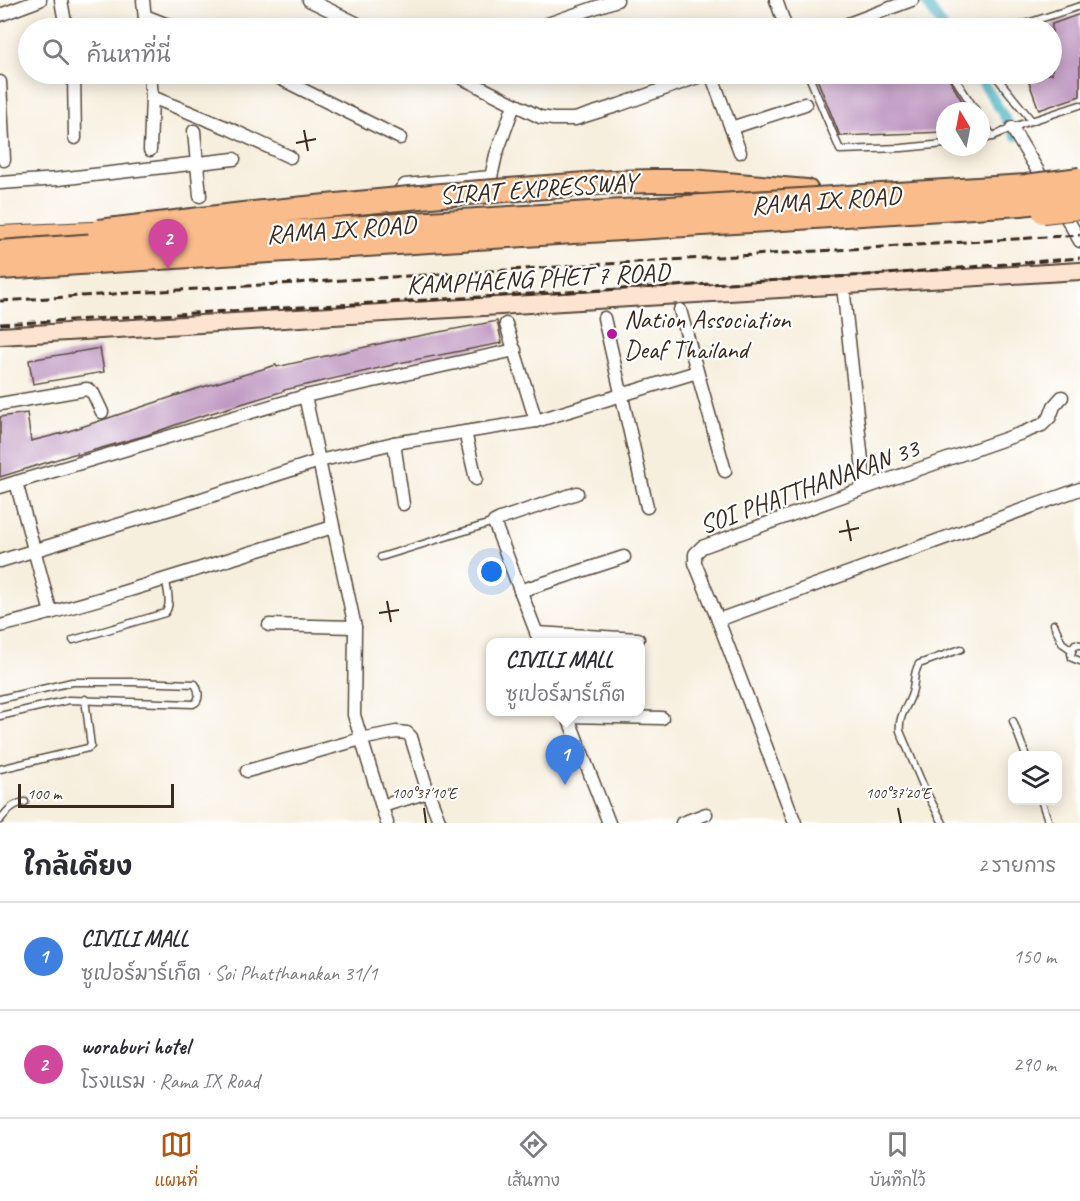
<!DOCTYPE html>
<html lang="th">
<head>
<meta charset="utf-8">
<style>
	:root { --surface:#fff; --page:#f2f2f3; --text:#2b2b33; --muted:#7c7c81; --line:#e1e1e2; --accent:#b45309 }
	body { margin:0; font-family:Caveat,"Playpen Sans Thai",sans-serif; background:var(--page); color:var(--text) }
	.controls { position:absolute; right:18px; bottom:18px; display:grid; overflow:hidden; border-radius:12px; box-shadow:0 3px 15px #0003 }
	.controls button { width:54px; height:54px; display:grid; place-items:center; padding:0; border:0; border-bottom:2px solid var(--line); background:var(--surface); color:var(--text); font:30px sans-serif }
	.compass { position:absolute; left:936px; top:102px; width:54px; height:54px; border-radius:50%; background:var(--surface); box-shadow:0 3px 15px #0003; rotate:350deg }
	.scale { position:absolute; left:18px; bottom:15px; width:156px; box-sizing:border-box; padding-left:6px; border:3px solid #3b2a1e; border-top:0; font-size:16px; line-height:21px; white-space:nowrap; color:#3b2a1e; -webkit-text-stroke:4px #fff; paint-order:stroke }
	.you { position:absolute; left:492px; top:572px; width:21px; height:21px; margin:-15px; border:4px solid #fff; border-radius:50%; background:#1a73e8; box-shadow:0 0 0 9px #1a73e833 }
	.badge { display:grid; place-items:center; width:39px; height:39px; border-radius:50%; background:var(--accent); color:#fff; font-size:20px; font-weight:700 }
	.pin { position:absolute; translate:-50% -50px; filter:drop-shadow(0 2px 3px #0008) }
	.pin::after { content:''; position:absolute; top:32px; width:21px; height:18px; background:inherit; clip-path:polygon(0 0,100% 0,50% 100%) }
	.popup { position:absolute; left:486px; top:638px; width:159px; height:78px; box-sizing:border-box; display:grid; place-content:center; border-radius:12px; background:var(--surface); filter:drop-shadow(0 2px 4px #0005); font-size:20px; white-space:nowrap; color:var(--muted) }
	.popup b { font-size:22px; color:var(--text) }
	.popup::after { content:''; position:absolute; left:50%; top:100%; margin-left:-12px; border:12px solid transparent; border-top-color:var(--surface) }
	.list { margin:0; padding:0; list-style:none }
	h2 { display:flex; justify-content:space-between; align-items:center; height:78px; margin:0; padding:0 24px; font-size:26px }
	h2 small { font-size:20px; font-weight:400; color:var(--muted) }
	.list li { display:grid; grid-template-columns:39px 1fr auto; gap:18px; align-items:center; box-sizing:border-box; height:108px; padding:0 24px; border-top:2px solid var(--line) }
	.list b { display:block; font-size:22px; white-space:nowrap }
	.list p { margin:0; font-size:20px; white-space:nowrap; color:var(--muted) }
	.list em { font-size:20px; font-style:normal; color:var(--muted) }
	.icon { flex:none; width:33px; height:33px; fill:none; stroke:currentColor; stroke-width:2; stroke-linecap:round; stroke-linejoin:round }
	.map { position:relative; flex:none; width:1080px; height:823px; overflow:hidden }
	.search { position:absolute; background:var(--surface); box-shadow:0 3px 15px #0003; left:18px; right:18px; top:18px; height:66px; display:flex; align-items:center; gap:15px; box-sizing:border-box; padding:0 21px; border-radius:33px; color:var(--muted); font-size:22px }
	.sheet { height:294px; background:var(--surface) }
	nav { display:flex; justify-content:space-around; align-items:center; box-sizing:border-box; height:84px; border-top:2px solid var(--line); background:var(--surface); font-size:16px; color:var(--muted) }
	nav a { display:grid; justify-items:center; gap:3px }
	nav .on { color:var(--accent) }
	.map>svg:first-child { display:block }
</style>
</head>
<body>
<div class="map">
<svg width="1080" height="823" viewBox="0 0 1080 823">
	<rect width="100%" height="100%" fill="#fff"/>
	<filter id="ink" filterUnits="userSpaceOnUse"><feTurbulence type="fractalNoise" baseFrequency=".0167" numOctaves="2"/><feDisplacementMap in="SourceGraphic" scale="12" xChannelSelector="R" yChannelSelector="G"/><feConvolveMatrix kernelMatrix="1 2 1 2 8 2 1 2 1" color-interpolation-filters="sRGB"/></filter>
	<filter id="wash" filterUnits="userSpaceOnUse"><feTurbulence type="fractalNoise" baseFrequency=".008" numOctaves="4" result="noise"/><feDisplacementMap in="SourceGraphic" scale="24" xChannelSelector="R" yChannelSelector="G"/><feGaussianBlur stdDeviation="1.35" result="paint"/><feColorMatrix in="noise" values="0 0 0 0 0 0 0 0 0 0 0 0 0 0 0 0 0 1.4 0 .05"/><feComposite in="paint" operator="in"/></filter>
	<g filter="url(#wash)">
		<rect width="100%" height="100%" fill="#f7efde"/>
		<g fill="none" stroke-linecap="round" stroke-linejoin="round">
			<g stroke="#43b1c0" stroke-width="10">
				<polyline points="924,0 944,28"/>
				<polyline points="976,74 991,95 1016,136"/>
			</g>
		</g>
		<g id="blocks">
			<g fill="#bf97c1">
				<polygon points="1080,14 1080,96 1039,110 1026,74 1052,74 1052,24"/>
				<polygon points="815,74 946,74 968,111 945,111 945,132 840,136"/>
				<polygon points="497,321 502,343 393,364 393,365 284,390 284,391 195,418 147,435 77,455 77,453 0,477 0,417 27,413 31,441 63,433 193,390 276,365 277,367 392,341"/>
				<polygon points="100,348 104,372 33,384 29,360"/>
			</g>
		</g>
	</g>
	<g filter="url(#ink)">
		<use href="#blocks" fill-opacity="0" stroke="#57483b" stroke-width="1.5"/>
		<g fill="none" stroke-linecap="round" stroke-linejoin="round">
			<defs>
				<g id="lane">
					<polyline points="891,28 909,24 919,28"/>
					<polyline points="1012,28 1080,6"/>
					<polyline points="808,74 840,150 902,148 945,144"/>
					<polyline points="952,74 976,111"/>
					<polyline points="994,74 1032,121"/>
					<polyline points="981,119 993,137"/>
					<polyline points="981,141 1022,124 1080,105"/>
					<polyline points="381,557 494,522"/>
					<polyline points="1054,624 1062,643 1072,650"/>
					<path d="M73,640L165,613C172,605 167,590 166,580"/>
					<polyline points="1080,645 1075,644 1071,654 1072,658 1080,661"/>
					<path d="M0,699L72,682H134L195,684C199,690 201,701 193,704L69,700L0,716"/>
					<polyline points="1013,721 1026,756"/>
					<polyline points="0,769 88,748 91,746 85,699"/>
					<polyline points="1041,800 1049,823"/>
					<path d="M0,820C7,811 12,804 25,802"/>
					<path d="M943,823L925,790L900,731C898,715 908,707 912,693C915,683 913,673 919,664L961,649"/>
				</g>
				<g id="street">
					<polyline points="61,0 66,28"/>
					<polyline points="143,0 146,28"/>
					<polyline points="309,0 366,28"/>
					<polyline points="776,0 786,28"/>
					<polyline points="0,15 40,0"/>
					<polyline points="145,16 176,28"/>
					<polyline points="536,28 617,0"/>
					<polyline points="837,28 912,0"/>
					<polyline points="74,74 75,138"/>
					<polyline points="150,74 152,97 150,150"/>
					<polyline points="271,74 400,138"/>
					<polyline points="454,74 540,117 553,119 575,119 619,105 706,74"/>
					<polyline points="711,74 740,152"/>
					<polyline points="0,82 4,160"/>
					<polyline points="152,97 230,129 290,157"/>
					<polyline points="731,128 805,104"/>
					<polyline points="1012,128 1047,186"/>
					<polyline points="194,131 200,196"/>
					<polyline points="0,183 58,179 234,159"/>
					<polyline points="1061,208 1080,241"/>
					<polyline points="375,218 405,185 491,177 496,155 514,105"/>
					<polyline points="843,286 865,488"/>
					<polyline points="680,310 725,471"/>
					<polyline points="604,318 647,507"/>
					<polyline points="506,324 536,421"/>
					<polyline points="305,396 355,627 354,715 387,823"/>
					<polyline points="0,404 87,389 93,393 102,412"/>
					<polyline points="465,432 476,479"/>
					<polyline points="394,443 403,504"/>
					<polyline points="16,482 51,613"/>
					<polyline points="0,487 305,396 515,350"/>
					<polyline points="0,561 180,506 319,461 394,443 536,421 697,372"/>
					<polyline points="520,591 624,557"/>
					<polyline points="718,620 1080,489"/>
					<polyline points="269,625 355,627"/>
					<path d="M0,626C112,598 222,561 333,527"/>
					<polyline points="536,633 638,639"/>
					<polyline points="540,642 494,522 500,519 577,493"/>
					<polyline points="566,712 609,823"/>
					<polyline points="568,716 662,718"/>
					<polyline points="247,771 361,739 396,732 407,733 411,737 428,792 440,823"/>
					<polyline points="382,806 428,792"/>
					<polyline points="682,823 706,814"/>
					<polyline points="795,823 718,620 695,563 695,554 702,547 865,488 1022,433 1042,425 1050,417 1054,406 1062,397"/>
				</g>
				<polyline id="secondary" points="0,336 1080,271"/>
				<polyline id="primary" points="0,236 115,231"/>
				<polyline id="highway" points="612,182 653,181 691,181 807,191"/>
			</defs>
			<use href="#lane" stroke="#57483b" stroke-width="9"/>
			<use href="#street" stroke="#57483b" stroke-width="15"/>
			<use href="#secondary" stroke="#57483b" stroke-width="20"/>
			<use href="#primary" stroke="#57483b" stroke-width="22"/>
			<use href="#highway" stroke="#57483b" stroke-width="26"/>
			<use href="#lane" stroke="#fff" stroke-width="6"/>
			<use href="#street" stroke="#fff" stroke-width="12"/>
			<use href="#secondary" stroke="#fde4d1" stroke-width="16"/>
			<use href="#primary" stroke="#fabc8b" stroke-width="20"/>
			<use href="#highway" stroke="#fabc8b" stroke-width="22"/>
			<g stroke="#3b2a1e" stroke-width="3" stroke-dasharray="9 4.5" stroke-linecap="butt">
				<polyline points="0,301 1080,235"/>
				<polyline points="0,324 887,274 1080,258"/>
			</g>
			<defs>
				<polyline id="primary-bridge" points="1043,213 1079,209"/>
				<g id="highway-bridge">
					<polyline points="99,231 243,214 441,195 612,182"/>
					<polyline points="0,252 235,235 1026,186 1080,179"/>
					<polyline points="0,268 1021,204 1080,197"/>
				</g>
			</defs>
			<use href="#primary-bridge" stroke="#57483b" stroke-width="22" stroke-linecap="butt"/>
			<use href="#highway-bridge" stroke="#57483b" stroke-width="26" stroke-linecap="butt"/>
			<use href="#primary-bridge" stroke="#fabc8b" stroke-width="20"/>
			<use href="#highway-bridge" stroke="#fabc8b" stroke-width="22"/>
		</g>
	</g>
	<path fill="none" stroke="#3b2a1e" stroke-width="2" d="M304,130L308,151M296,143L316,139M847,520L851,541M839,532L859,528M387,601L391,622M379,613L399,610M424,808L426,823M898,808L901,823"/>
	<circle fill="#b5179e" stroke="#fff" stroke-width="2" cx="612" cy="334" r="6"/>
	<g text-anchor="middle" stroke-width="4.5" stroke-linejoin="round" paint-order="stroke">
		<g font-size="26" fill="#3b2a1e" stroke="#fff">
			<text transform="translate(538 188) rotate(-4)" y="9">SIRAT EXPRESSWAY</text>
			<text transform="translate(826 200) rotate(-4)" y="9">RAMA IX ROAD</text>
			<text transform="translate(341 229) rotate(-4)" y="9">RAMA IX ROAD</text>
			<text transform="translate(538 278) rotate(-3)" y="9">KAMPHAENG PHET 7 ROAD</text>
			<text transform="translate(809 486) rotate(-20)" y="9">SOI PHATTHANAKAN 33</text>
		</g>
		<g font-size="26" fill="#3b2a1e" stroke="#fff" text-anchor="start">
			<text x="624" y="328">Nation Association<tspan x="624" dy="30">Deaf Thailand</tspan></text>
		</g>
	</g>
	<g font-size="15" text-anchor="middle" fill="#3b2a1e" stroke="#fff" stroke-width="4.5" stroke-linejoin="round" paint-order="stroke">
		<text x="424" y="798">100°37'10"E</text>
		<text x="898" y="798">100°37'20"E</text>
	</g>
</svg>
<div class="controls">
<button><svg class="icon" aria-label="layers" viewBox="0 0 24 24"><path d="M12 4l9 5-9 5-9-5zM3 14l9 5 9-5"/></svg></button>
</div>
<svg class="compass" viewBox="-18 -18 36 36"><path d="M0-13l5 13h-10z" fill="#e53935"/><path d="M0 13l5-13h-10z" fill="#7c7c81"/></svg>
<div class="scale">100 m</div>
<div class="you"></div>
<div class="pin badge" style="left:565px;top:785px;background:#3f7fe0">1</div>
<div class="popup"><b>CIVILI MALL</b>ซูเปอร์มาร์เก็ต</div>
<div class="pin badge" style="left:168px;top:269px;background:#d1479c">2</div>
<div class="search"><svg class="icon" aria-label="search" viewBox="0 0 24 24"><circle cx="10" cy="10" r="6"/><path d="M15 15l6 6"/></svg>ค้นหาที่นี่</div>
</div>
<section class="sheet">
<h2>ใกล้เคียง<small>2 รายการ</small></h2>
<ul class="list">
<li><span class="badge" style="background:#3f7fe0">1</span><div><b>CIVILI MALL</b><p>ซูเปอร์มาร์เก็ต · Soi Phatthanakan 31/1</p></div><em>150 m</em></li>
<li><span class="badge" style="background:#d1479c">2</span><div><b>woraburi hotel</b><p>โรงแรม · Rama IX Road</p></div><em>290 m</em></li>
</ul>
</section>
<nav>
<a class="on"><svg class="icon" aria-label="map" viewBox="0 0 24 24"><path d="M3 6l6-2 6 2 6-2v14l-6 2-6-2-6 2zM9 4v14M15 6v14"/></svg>แผนที่</a>
<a><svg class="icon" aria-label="directions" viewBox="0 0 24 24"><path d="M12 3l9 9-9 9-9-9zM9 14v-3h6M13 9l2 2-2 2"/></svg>เส้นทาง</a>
<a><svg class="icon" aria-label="saved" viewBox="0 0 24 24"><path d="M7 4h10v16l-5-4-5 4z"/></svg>บันทึกไว้</a>
</nav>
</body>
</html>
